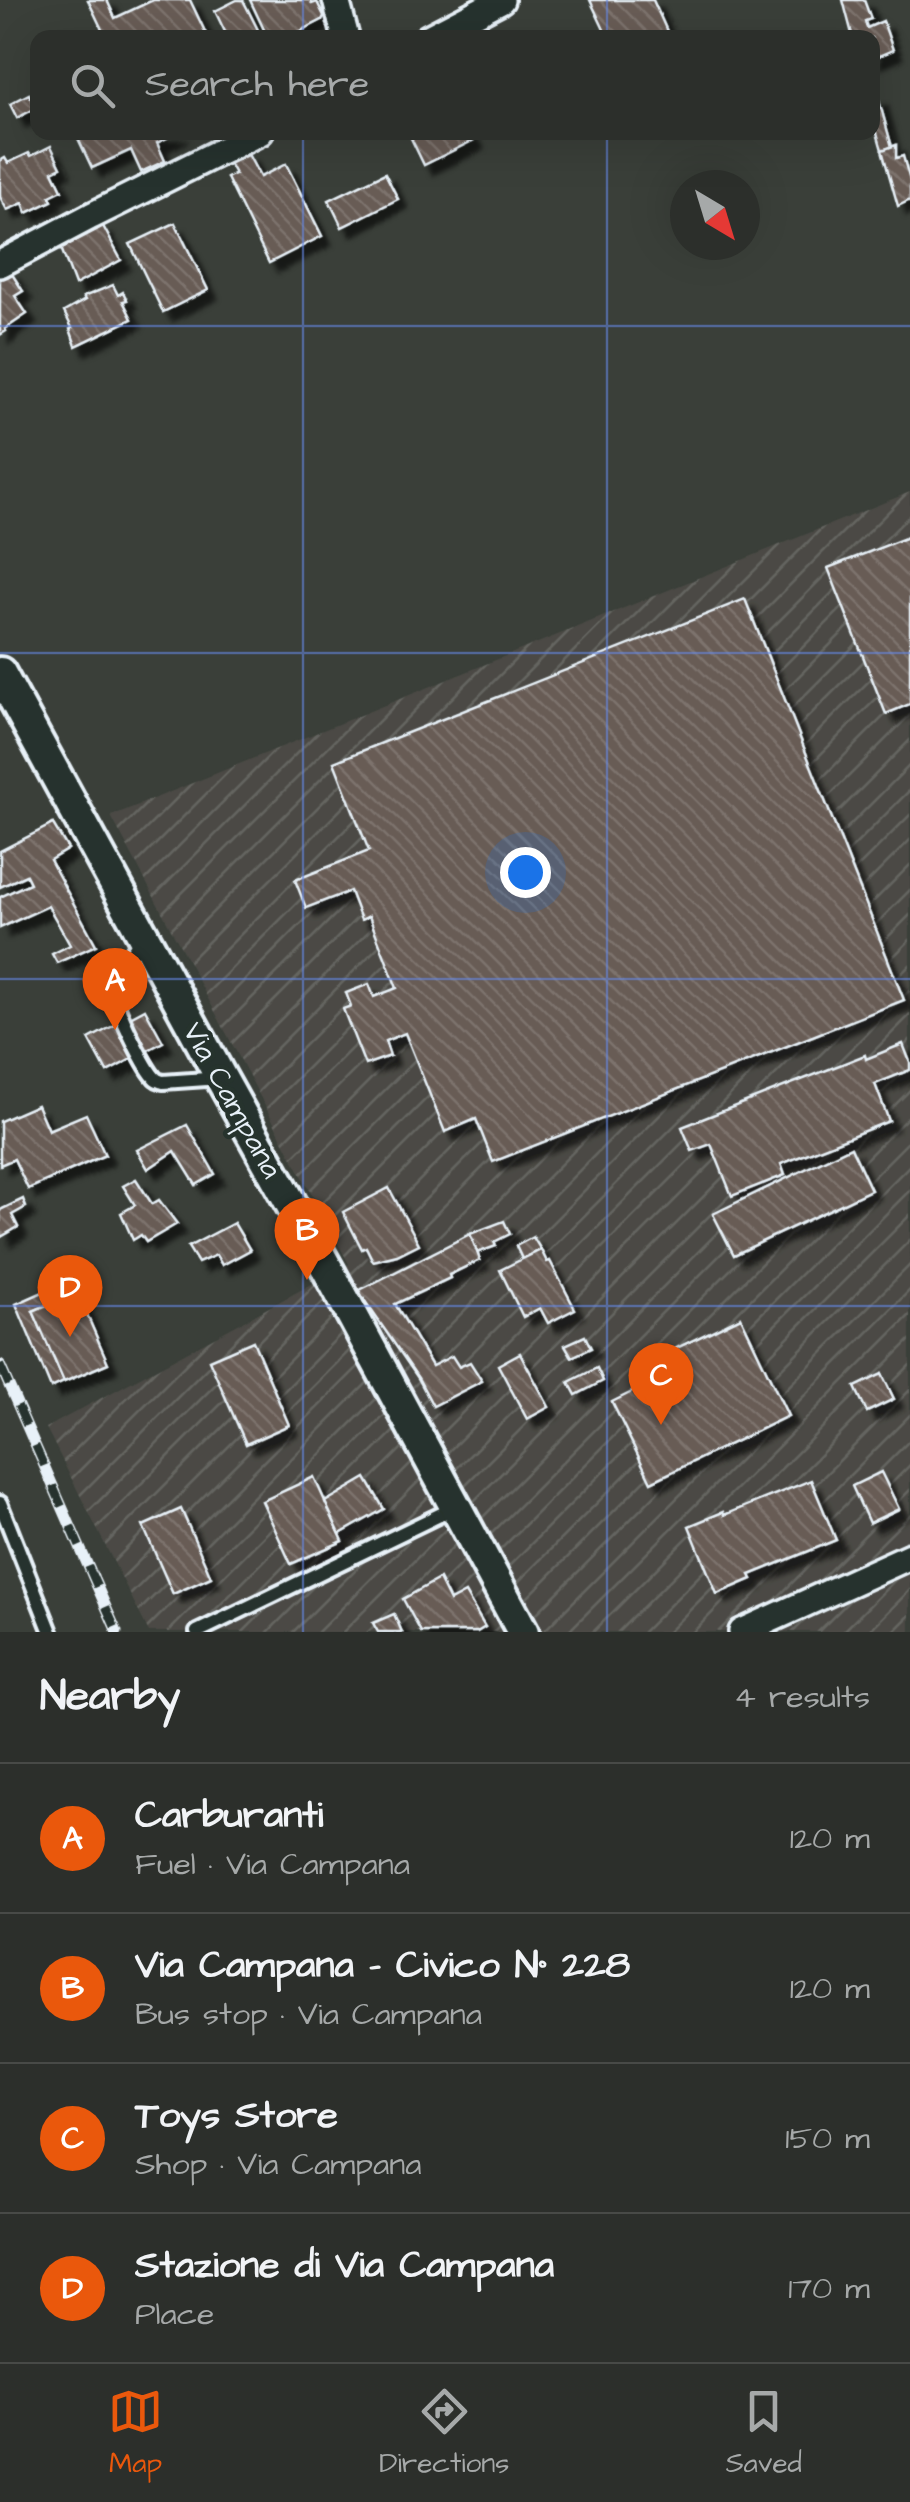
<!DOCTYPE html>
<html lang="en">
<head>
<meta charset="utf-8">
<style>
	:root { --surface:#2c2f2b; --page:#343733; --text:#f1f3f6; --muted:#a6a9a9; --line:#484a47; --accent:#ea580c }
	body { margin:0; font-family:"Architects Daughter",sans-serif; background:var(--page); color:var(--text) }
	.compass { position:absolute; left:670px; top:170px; width:90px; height:90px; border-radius:50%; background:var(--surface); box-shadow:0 10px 40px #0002; rotate:142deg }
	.you { position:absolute; left:525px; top:872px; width:35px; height:35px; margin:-25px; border:8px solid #fff; border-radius:50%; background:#1a73e8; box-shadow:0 0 0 15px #1a73e833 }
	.badge { display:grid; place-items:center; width:65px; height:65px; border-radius:50%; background:var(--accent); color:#fff; font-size:32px; font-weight:700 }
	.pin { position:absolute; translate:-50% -82px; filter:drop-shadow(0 2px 5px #0008) }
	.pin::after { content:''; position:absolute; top:52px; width:35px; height:30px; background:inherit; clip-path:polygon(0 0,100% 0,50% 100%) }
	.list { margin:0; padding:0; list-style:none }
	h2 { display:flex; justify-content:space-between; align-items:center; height:130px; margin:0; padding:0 40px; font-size:42px }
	h2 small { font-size:32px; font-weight:400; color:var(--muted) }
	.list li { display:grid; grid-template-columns:65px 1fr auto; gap:30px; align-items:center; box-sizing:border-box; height:150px; padding:0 40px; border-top:2px solid var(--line) }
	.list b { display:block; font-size:38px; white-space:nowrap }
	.list p { margin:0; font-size:32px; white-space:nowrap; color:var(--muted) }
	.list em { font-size:32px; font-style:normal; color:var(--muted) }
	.icon { flex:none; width:55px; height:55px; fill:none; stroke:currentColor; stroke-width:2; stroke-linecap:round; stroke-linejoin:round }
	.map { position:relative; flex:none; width:910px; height:1632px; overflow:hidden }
	.search { position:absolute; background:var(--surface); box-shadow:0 10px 40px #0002; left:30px; right:30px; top:30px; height:110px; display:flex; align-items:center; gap:25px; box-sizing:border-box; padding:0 35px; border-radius:20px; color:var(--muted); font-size:38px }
	.sheet { height:730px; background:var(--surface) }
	nav { display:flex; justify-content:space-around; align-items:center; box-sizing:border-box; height:140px; border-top:2px solid var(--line); background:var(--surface); font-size:28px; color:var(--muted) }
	nav a { display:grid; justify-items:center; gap:5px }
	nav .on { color:var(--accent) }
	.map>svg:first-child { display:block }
</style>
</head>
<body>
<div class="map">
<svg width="910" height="1632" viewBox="0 0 910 1632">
	<defs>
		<pattern id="industrial-furrows" width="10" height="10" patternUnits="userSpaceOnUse" patternTransform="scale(2.5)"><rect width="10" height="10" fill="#4b4a45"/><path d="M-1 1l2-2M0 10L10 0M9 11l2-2" fill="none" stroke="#656561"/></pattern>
		<pattern id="building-back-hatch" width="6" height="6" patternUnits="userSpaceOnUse" patternTransform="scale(2.5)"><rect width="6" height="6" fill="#675b54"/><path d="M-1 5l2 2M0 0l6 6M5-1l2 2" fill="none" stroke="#7d736d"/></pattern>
		<filter id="shadow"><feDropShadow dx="9" dy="9" stdDeviation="2.5" flood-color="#0009"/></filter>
	</defs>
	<rect width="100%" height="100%" fill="#3a3f39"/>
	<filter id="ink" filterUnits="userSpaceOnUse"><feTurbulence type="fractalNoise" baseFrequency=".01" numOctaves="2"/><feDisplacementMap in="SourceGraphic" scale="20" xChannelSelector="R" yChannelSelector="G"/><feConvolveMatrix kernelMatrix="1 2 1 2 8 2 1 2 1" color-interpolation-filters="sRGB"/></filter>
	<g filter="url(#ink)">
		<polygon fill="url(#industrial-furrows)" points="910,492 910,1632 149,1632 46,1428 349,1264 111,816"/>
		<g fill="url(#building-back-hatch)" stroke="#e8f1f8" stroke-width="2.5" filter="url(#shadow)">
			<polygon points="88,0 107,0 115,18 153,0 190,0 208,38 106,38"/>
			<polygon points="237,0 243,0 262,38 228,38 215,11"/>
			<polygon points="250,0 310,0 312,4 317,2 324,16 322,20 289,37 287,33 278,38 268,38"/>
			<polygon points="590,0 653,0 670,38 608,38"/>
			<polygon points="843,0 864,0 871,19 865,21 867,28 883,21 893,50 872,59 872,38 853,38"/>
			<polygon points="29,94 36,108 17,118 10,104"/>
			<polygon points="878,97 892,147 882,150 872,115 872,98"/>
			<polygon points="75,132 179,132 157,143 165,161 141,172 131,150 92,168"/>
			<polygon points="408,132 470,132 474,140 424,165"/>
			<polygon points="896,145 896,158 903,156 910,181 910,200 898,206 882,150"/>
			<polygon points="51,146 61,167 53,171 62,190 50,196 52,201 27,213 23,203 7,210 0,197 0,161 5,158 8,163 29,153 31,156"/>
			<polygon points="248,154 260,177 286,164 322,236 269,263 227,178 235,174 229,163"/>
			<polygon points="385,173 398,199 342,227 329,200"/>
			<polygon points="175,223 208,290 163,312 130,244"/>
			<polygon points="103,226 121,260 75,285 61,248"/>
			<polygon points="10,271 23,291 15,296 27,314 5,329 6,331 0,335 0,272"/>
			<polygon points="113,285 118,295 123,292 127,300 123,301 132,319 76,346 70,329 72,328 64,312 85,300 83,297"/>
			<polygon points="910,536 910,704 886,714 828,568"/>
			<polygon points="745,599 904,1000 493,1162 476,1119 445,1132 405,1033 385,1041 390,1056 365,1065 343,1009 351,1006 346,993 369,984 374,997 397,988 369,916 361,920 350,891 306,908 295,880 369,851 334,762"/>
			<polygon points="53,824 68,849 50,860 96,945 57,963 52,954 70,945 48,906 0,928 0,897 30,883 26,875 0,887 0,851"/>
			<polygon points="145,1009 163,1042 107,1072 89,1039"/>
			<polygon points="903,1044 910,1062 910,1070 875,1084 889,1121 781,1164 785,1175 732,1196 711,1144 692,1151 682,1127 865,1055 866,1059"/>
			<polygon points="37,1105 48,1130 86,1114 105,1155 28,1189 14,1159 0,1165 0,1121"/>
			<polygon points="187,1125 215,1174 196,1185 175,1151 148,1169 137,1150"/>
			<polygon points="851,1147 871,1190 734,1255 713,1214"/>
			<polygon points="136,1179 152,1204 159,1200 177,1224 146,1242 141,1235 133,1240 121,1213 135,1205 123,1186"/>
			<polygon points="389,1188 419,1244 397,1255 373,1261 366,1247 362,1249 343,1212"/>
			<polygon points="23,1199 26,1207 12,1215 18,1227 1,1237 0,1210"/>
			<polygon points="504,1221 510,1234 494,1242 496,1246 477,1253 470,1234"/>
			<polygon points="234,1223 250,1250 222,1265 216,1255 198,1263 188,1247"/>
			<polygon points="470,1234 480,1260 449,1275 450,1278 395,1304 432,1366 452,1356 459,1367 470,1362 482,1381 433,1406 418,1378 358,1291"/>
			<polygon points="533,1237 541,1250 522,1259 516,1246"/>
			<polygon points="541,1250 547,1262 550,1261 575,1309 548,1323 540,1308 523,1317 500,1270"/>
			<polygon points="72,1279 77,1292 33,1311 64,1382 51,1388 16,1304"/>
			<polygon points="77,1292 108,1363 64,1382 33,1311"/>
			<polygon points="741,1317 788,1416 651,1482 612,1402 642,1387 633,1369"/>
			<polygon points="585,1336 591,1348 572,1357 565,1345"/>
			<polygon points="253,1341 289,1425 246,1444 209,1360"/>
			<polygon points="520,1353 549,1407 527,1419 498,1365"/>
			<polygon points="597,1368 603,1381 576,1395 569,1382"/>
			<polygon points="882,1374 894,1399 867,1412 855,1387"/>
			<polygon points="881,1472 899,1509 869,1523 852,1486"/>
			<polygon points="314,1477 343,1541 291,1564 262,1501"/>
			<polygon points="366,1478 384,1509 340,1534 325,1502"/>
			<polygon points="811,1480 836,1540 750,1575 752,1579 717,1594 689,1526 723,1512 724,1515"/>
			<polygon points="181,1509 211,1577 173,1594 143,1526"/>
			<polygon points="439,1579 450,1601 465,1593 485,1627 477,1632 421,1632 403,1599"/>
			<polygon points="394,1614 402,1632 378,1632 373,1623"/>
		</g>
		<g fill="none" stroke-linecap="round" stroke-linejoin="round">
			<defs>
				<g id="service">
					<path d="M142,938C131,953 114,975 115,994C115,1007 146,1071 156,1079C158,1081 161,1081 163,1082L221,1078"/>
					<polyline points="0,1503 51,1632"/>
					<polyline points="197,1632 454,1508"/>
				</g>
				<g id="minor">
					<polyline points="336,0 346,38"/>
					<polyline points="428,38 501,0"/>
					<polyline points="0,264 91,216 260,132"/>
					<polyline points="742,1632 910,1556"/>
				</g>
				<polyline id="tertiary" points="0,673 221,1078 329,1272 523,1632"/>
			</defs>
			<use href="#service" stroke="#e8f1f8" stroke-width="20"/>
			<use href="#minor" stroke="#e8f1f8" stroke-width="32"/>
			<use href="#tertiary" stroke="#e8f1f8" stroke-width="38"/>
			<use href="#service" stroke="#26332d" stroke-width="12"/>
			<use href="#minor" stroke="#26332d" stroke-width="25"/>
			<use href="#tertiary" stroke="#26332d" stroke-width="30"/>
			<defs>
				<polyline id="rail" points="0,1365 117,1632"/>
			</defs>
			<use href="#rail" stroke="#e8f1f8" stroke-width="11"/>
			<use href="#rail" stroke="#26332d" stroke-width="8" stroke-dasharray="22" stroke-linecap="butt"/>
		</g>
	</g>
	<path fill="none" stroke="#6487e3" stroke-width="2.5" stroke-opacity="0.55" d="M303,0V38M607,0V38M303,132V1632M607,132V1632M0,326H910M0,653H910M0,979H910M0,1306H910"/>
	<g text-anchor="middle" stroke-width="9" stroke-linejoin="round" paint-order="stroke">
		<g font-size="30" fill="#e8f1f8" stroke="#26332d">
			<text transform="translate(233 1100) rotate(61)" y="10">Via Campana</text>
		</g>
	</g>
</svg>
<svg class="compass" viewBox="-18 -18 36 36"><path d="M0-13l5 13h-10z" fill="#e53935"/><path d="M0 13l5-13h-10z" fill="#a6a9a9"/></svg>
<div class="you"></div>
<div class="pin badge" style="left:115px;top:1030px">A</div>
<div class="pin badge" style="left:307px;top:1280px">B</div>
<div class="pin badge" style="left:661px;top:1425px">C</div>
<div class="pin badge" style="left:70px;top:1337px">D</div>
<div class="search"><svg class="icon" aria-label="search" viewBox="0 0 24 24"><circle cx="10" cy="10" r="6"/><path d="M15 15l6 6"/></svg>Search here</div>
</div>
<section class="sheet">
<h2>Nearby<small>4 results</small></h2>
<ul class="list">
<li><span class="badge">A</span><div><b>Carburanti</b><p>Fuel · Via Campana</p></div><em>120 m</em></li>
<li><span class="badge">B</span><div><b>Via Campana - Civico N° 228</b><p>Bus stop · Via Campana</p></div><em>120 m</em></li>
<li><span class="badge">C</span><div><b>Toys Store</b><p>Shop · Via Campana</p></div><em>150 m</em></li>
<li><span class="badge">D</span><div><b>Stazione di Via Campana</b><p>Place</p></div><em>170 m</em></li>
</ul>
</section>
<nav>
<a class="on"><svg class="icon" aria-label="map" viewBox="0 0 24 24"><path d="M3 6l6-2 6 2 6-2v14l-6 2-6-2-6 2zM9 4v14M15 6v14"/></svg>Map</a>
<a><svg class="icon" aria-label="directions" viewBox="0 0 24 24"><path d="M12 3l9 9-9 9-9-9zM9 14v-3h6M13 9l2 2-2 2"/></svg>Directions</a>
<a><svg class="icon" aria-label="saved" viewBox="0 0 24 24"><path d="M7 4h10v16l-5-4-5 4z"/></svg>Saved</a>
</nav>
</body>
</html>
